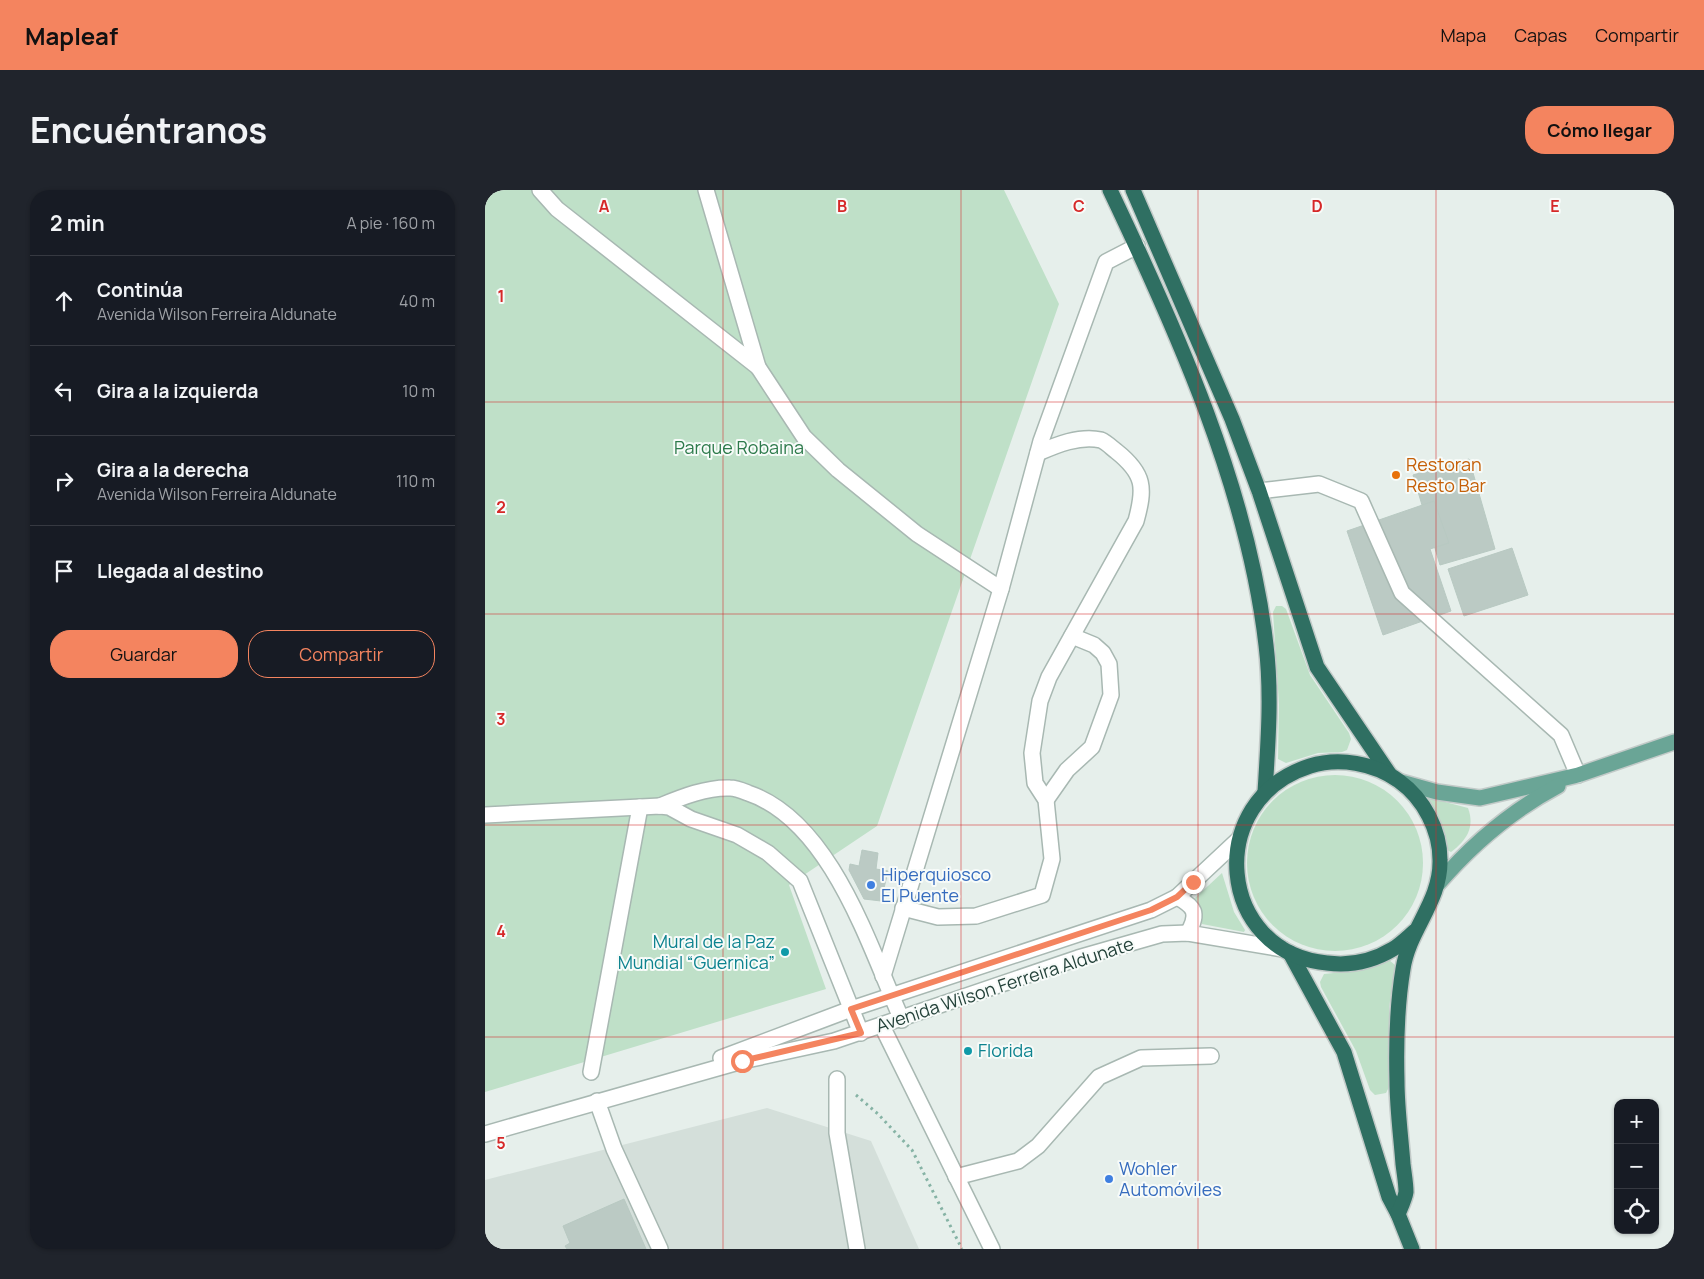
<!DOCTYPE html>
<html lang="es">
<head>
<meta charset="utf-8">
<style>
	:root { --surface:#171b24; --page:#20242c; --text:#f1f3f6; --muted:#9ea1a6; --line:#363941; --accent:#f4845f }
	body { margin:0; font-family:Manrope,sans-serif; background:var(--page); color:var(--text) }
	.controls { position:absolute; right:15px; bottom:15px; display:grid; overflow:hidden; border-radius:10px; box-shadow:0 1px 4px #0004 }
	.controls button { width:45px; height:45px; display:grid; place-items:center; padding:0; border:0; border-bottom:1px solid var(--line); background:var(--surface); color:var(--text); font:25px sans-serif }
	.stop { position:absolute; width:15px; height:15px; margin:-11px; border:4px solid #f4845f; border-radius:50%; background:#fff }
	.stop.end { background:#f4845f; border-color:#fff; box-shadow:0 1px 5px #0008 }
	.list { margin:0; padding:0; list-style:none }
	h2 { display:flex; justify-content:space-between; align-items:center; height:65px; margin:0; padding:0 20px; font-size:21px }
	h2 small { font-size:16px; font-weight:400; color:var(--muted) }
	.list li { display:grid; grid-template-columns:32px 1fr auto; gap:15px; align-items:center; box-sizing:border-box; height:90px; padding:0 20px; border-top:1px solid var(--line) }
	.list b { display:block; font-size:19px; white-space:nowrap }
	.list p { margin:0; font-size:16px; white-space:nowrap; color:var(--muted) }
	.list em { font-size:16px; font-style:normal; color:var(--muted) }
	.actions { display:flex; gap:10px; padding:15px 20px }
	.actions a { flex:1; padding:11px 0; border:1px solid var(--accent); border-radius:20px; text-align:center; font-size:18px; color:var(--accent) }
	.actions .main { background:var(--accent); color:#111 }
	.icon { flex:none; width:28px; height:28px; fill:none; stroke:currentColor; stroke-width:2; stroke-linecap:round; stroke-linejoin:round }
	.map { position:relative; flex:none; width:1189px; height:1059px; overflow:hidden; border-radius:20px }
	header { display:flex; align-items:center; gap:30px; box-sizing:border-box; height:70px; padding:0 25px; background:var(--accent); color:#111 }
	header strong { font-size:24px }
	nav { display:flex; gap:28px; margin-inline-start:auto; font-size:18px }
	.intro { display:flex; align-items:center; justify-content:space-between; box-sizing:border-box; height:120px; padding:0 30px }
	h1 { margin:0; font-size:35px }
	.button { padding:12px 22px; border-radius:20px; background:var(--accent); color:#111; font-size:18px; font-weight:700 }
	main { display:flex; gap:30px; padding:0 30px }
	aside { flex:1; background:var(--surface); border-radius:20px; box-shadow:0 1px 4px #0004 }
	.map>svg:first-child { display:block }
</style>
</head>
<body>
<header>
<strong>Mapleaf</strong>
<nav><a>Mapa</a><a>Capas</a><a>Compartir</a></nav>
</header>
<div class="intro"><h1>Encuéntranos</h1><a class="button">Cómo llegar</a></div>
<main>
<aside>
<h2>2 min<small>A pie · 160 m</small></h2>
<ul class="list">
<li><svg class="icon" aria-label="ahead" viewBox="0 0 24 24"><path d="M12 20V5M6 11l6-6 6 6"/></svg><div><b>Continúa</b><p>Avenida Wilson Ferreira Aldunate</p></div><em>40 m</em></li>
<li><svg class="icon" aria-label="left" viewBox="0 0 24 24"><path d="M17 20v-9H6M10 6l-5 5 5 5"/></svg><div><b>Gira a la izquierda</b></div><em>10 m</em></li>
<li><svg class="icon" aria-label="right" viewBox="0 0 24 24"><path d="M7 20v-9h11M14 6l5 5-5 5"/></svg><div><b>Gira a la derecha</b><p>Avenida Wilson Ferreira Aldunate</p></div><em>110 m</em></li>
<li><svg class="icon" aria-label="arrive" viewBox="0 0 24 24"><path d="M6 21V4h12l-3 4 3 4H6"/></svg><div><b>Llegada al destino</b></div></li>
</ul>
<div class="actions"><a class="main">Guardar</a><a>Compartir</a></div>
</aside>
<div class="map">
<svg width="1189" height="1059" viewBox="0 0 1189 1059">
	<rect width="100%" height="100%" fill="#e6efeb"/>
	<polygon fill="#d4dfda" points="282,918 386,951 434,1059 0,1059 0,990"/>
	<g fill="#bfe0c8">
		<polygon points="0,0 519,0 574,114 392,636 304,695 341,799 0,902"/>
		<polygon points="791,416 797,416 801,419 825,485 864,543 866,549 862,560 857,562 833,563 801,573 793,569 794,514 788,422"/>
		<circle cx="850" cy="673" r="88"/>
		<path d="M941,607L983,618C990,637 982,650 966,662L960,659Z"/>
		<polygon points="737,683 749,722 760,740 759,742 717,734 717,720 710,708"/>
		<polygon points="904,770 910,775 904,818 904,897 901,903 890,905 885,900 871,861 836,797 835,792 839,784 868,781"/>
	</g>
	<g fill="#bbcac4" stroke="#b8c9c2">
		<polygon points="984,269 1010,359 955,375 928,285"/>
		<polygon points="949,311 964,353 945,359 966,421 898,445 862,341"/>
		<polygon points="1027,358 1043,405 979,426 963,379"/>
		<polygon points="377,660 393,663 391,679 403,681 396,711 379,709 364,680 365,674 374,676"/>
		<polygon points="139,1009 161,1059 82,1059 80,1056 85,1053 78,1036"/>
	</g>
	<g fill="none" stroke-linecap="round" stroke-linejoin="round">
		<defs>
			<g id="minor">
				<polyline points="55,0 72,19 273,177"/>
				<polyline points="221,0 273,177 319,247 353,280 432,344 516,399"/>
				<polyline points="774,301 834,294 876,311 917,403 1076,545 1093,585"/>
				<polyline points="561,610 582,580 607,557 626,505 624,474 618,463 609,455 587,446"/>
				<path d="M175,616C197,607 222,597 245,598C251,598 258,601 263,603C346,631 384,756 417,830"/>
				<polyline points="0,625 175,616 184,617 206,629 252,645 283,663 315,691 376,843"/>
				<path d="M692,707C710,717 714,723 703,743"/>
				<path d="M418,718L453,727L491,726L557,705L567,669L561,610L550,593L547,563L555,511L564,487L651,331C660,298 660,284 631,261C627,258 621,252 616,250C595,245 571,255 553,263"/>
				<polyline points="398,786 516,399 556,251 621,72 652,56"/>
				<polyline points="397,836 507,1059"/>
				<polyline points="236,868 366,819 666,720 692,707 754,649"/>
				<polyline points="106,882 155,617"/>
				<polyline points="352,889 352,943 372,1059"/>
				<polyline points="112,911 129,959 175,1059"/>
				<polyline points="0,944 257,871 349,851 593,768 677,744 703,743 798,759"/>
				<polyline points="471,987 533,971 553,956 614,887 656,868 726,866"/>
			</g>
			<g id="major">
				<polyline points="916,592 952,602 995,608 1093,585 1189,552"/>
				<path d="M953,694C988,653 1026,621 1073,596"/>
			</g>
			<g id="highway">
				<path d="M625,0C692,141 763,299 781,455C787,504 783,553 780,602"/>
				<polyline points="648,0 747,229 774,301 832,477 905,585"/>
				<polyline points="805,763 859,862 904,1007 913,1024 927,1059"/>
				<path d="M913,1024C916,1017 920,1009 921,1002C921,993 919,983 918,974C916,947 912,918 912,891C911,854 912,815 918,779C924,739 956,712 955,670C955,640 939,609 914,591C889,573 854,567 825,576C718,610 732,763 842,773C865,776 888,771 908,759C916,754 923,747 930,741"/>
			</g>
		</defs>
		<use href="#minor" stroke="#a8b8b2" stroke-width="18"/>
		<use href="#major" stroke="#c2cac8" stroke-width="18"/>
		<use href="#highway" stroke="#c2cac8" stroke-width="18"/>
		<polyline stroke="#86b3a5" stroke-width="3" stroke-dasharray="2.5 4" stroke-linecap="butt" points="371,905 393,924 427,960 477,1059"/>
		<use href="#minor" stroke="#fff" stroke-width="15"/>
		<use href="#major" stroke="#6aa596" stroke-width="15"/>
		<use href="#highway" stroke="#2f6f62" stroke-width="15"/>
	</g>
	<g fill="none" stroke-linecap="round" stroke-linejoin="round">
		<polyline stroke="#f4845f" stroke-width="6" points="257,871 376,843 366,819 666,720 692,707 708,692"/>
	</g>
	<path fill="none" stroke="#d62828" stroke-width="1" stroke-opacity="0.55" d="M238,0V1059M476,0V1059M713,0V1059M951,0V1059M0,212H1189M0,424H1189M0,635H1189M0,847H1189"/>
	<circle fill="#e8710a" stroke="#f7fbf9" stroke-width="2" cx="911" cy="285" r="5"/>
	<g fill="#3f7fe0" stroke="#f7fbf9" stroke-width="2">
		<circle cx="386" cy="695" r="5"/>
		<circle cx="624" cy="989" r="5"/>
	</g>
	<g fill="#0f9aa8" stroke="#f7fbf9" stroke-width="2">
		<circle cx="300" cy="762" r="5"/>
		<circle cx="483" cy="861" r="5"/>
	</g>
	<g text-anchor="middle" stroke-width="4" stroke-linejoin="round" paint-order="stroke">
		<g font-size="18" fill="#2d7a4b" stroke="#f7fbf9">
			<text x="254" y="264">Parque Robaina</text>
		</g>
		<g font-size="18" fill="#c56008" stroke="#f7fbf9" text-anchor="start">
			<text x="921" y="281">Restoran<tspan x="921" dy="21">Resto Bar</tspan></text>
		</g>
		<g font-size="18" fill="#366cbe" stroke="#f7fbf9" text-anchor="start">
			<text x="396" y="691">Hiperquiosco<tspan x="396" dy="21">El Puente</tspan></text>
			<text x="634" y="985">Wohler<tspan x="634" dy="21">Automóviles</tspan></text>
		</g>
		<g font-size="18" fill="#0d838f" stroke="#f7fbf9" text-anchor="end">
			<text x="290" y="758">Mural de la Paz<tspan x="290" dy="21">Mundial “Guernica”</tspan></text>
			<text x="493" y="867" text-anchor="start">Florida</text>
		</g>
		<g font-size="18" fill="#24423a" stroke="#f7fbf9">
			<text transform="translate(520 795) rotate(-18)" y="6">Avenida Wilson Ferreira Aldunate</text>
		</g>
	</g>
	<g font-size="16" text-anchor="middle" font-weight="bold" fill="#d62828" stroke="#f7fbf9" stroke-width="4" stroke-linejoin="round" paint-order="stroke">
		<text x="119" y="22">A</text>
		<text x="357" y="22">B</text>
		<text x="594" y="22">C</text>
		<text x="832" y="22">D</text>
		<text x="1070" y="22">E</text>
		<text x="16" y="112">1</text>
		<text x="16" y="323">2</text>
		<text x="16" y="535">3</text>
		<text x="16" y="747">4</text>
		<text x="16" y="959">5</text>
	</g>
</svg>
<div class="controls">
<button>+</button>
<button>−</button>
<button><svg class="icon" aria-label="locate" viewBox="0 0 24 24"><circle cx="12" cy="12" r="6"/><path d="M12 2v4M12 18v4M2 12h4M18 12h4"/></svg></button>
</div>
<div class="stop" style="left:257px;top:871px"></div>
<div class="stop end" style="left:708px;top:692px"></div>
</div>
</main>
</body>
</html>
